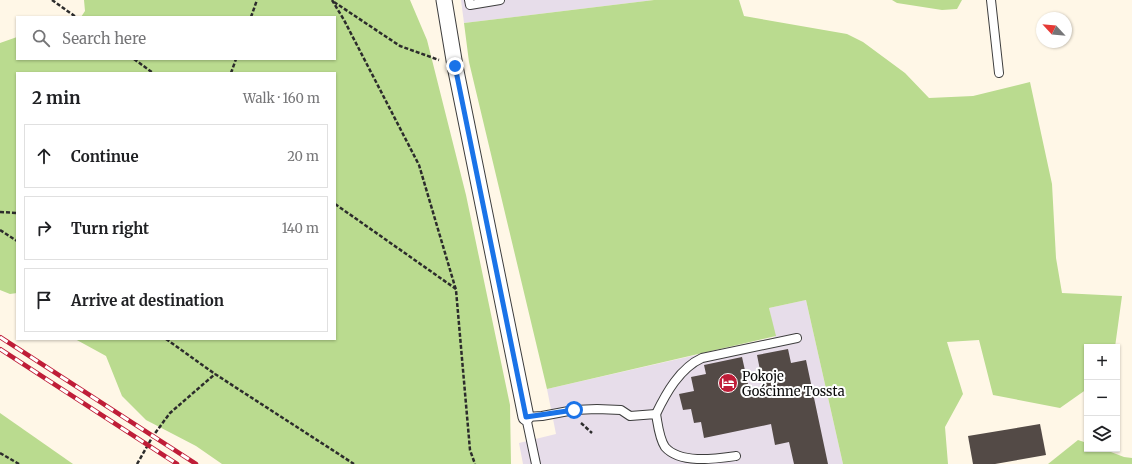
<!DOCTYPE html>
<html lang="en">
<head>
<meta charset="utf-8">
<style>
	:root { --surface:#fff; --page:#f6f6f6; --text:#202124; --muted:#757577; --line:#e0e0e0 }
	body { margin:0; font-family:Merriweather,serif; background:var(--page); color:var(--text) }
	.controls { position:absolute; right:12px; bottom:12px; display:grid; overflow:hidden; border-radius:0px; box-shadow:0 1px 3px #0004 }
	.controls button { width:36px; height:36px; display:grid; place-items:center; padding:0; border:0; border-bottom:1px solid var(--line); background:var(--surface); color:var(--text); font:20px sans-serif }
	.compass { position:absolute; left:1036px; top:12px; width:36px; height:36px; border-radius:50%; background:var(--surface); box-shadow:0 1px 3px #0004; rotate:296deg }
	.stop { position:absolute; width:12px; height:12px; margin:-9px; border:3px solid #1a73e8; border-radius:50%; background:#fff }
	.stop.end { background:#1a73e8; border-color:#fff; box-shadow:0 1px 4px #0008 }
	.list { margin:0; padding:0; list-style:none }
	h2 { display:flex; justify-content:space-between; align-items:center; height:52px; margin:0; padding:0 16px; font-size:17px }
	h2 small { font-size:13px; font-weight:400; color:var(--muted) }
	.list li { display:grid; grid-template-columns:26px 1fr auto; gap:12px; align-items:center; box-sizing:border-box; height:64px; margin:0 8px 8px; padding:0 8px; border:1px solid var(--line); border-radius:0px }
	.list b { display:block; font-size:15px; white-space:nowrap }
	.list em { font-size:13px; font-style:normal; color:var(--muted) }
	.icon { flex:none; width:22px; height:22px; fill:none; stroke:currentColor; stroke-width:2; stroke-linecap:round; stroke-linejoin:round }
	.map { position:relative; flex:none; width:1132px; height:464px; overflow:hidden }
	.search { position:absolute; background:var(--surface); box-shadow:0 1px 3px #0004; left:16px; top:16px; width:320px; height:44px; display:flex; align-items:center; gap:10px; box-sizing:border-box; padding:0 14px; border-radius:0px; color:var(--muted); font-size:15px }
	.panel { position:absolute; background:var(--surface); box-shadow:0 1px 3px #0004; left:16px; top:72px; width:320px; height:268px; border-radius:0px }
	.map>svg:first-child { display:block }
</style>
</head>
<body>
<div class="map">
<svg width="1132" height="464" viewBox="0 0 1132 464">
	<rect width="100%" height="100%" fill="#fff7e7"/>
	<g fill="#e7ddea">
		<polygon points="461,0 654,0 464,23"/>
		<polygon points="806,300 843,464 523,464 519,443 556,434 547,389 775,337 769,308"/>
	</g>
	<g fill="#badb8f">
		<polygon points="84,0 410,0 427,40 466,195 510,405 511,464 222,464 196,446 146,420 122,396 106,356 75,339 335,339 335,73 17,73 17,293 10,294 0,290 0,43 17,37 17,59 335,59 335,17 81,17 85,11"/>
		<polygon points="654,0 739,0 744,16 847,34 863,42 905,73 929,98 973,96 1030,82 1052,184 1056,258 1062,293 1122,296 1115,347 1087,347 1087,389 1060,408 993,395 979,340 947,342 963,394 945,427 948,464 843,464 806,300 769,308 776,336 547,389 469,62 464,23"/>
		<polygon points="892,0 962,0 957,9 942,10 897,3"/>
		<polygon points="0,413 73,464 0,464"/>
		<polygon points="1078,440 1087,443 1087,449 1103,449 1124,457 1132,458 1132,464 1048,464"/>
	</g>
	<g fill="#534a46">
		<polygon points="788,349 791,363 806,360 828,464 794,464 789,442 775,445 771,424 704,438 701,422 694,423 691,409 683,410 679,394 694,391 691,377 706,374 704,365 742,357 750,393 764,390 757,355"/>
		<polygon points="1040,424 1046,455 995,464 973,464 968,436"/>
	</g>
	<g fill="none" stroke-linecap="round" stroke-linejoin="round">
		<defs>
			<g id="service">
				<polyline points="469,0 470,5 500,0"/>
				<polyline points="991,0 999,73"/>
				<path d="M656,414C666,393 680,368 702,358L797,338"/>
				<path d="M536,464L526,417L542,416L574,410L597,409L621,410L630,416L656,414C658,425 659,438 665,447C680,464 714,459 736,456"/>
			</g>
			<polyline id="minor" points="444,0 455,66 526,417"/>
		</defs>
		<use href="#service" stroke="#3d3d3d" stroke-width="10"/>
		<use href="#minor" stroke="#3d3d3d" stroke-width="17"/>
		<g stroke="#2c2c2c" stroke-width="2.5" stroke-dasharray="4 2" stroke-linecap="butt">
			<polyline points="52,0 76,17"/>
			<polyline points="332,0 344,20 419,165 456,290 470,450 475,464"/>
			<polyline points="334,2 400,46 439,60"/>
			<polyline points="251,17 257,0"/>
			<polyline points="134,59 153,73"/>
			<polyline points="231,73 236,59"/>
			<polyline points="335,204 456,289"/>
			<polyline points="0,212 17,213"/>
			<polyline points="0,230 17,241"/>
			<polyline points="166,339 215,374 354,464"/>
			<polyline points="581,423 592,433"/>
			<polyline points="0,453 19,464"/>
			<polyline points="137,464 153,436 170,413 215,374"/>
		</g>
		<use href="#service" stroke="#fff" stroke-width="8"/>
		<use href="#minor" stroke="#fff" stroke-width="15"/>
		<defs>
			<g id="rail">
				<polyline points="0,337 196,464"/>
				<polyline points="0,349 177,464"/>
			</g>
		</defs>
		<use href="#rail" stroke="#bf1d38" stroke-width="4.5"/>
		<use href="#rail" stroke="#fff" stroke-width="3" stroke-dasharray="9" stroke-linecap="butt"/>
	</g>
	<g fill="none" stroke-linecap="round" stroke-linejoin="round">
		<polyline stroke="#1a73e8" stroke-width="5" points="455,66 526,417 574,410"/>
	</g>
	<defs>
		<symbol id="hotel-disc" viewBox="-11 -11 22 22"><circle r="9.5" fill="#bf1d38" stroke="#fff"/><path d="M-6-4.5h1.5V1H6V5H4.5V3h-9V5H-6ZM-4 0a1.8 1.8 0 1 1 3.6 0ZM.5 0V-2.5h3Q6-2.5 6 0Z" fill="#fff"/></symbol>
	</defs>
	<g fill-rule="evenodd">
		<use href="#hotel-disc" x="717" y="372" width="22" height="22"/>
	</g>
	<g text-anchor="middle" stroke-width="4" stroke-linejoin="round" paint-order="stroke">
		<g font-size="13" fill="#0a0a0a" stroke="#fff" text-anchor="start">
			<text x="742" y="381">Pokoje<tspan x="742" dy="15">Gościnne Tossta</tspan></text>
		</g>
	</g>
</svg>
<div class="controls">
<button>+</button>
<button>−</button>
<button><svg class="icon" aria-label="layers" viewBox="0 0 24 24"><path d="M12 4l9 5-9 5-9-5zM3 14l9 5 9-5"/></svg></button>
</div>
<svg class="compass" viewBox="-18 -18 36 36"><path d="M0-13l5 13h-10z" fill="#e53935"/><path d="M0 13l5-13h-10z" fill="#757577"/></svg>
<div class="stop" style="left:574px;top:410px"></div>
<div class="stop end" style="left:455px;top:66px"></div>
<div class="search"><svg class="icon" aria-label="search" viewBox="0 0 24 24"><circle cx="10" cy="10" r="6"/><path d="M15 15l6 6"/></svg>Search here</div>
<section class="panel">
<h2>2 min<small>Walk · 160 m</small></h2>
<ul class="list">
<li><svg class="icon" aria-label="ahead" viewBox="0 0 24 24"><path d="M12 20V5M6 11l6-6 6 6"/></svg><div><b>Continue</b></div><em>20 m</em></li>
<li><svg class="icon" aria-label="right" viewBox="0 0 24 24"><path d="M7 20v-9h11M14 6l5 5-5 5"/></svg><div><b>Turn right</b></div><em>140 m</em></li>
<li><svg class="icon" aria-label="arrive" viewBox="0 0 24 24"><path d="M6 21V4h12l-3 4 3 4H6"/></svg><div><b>Arrive at destination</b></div></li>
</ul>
</section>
</div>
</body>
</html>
